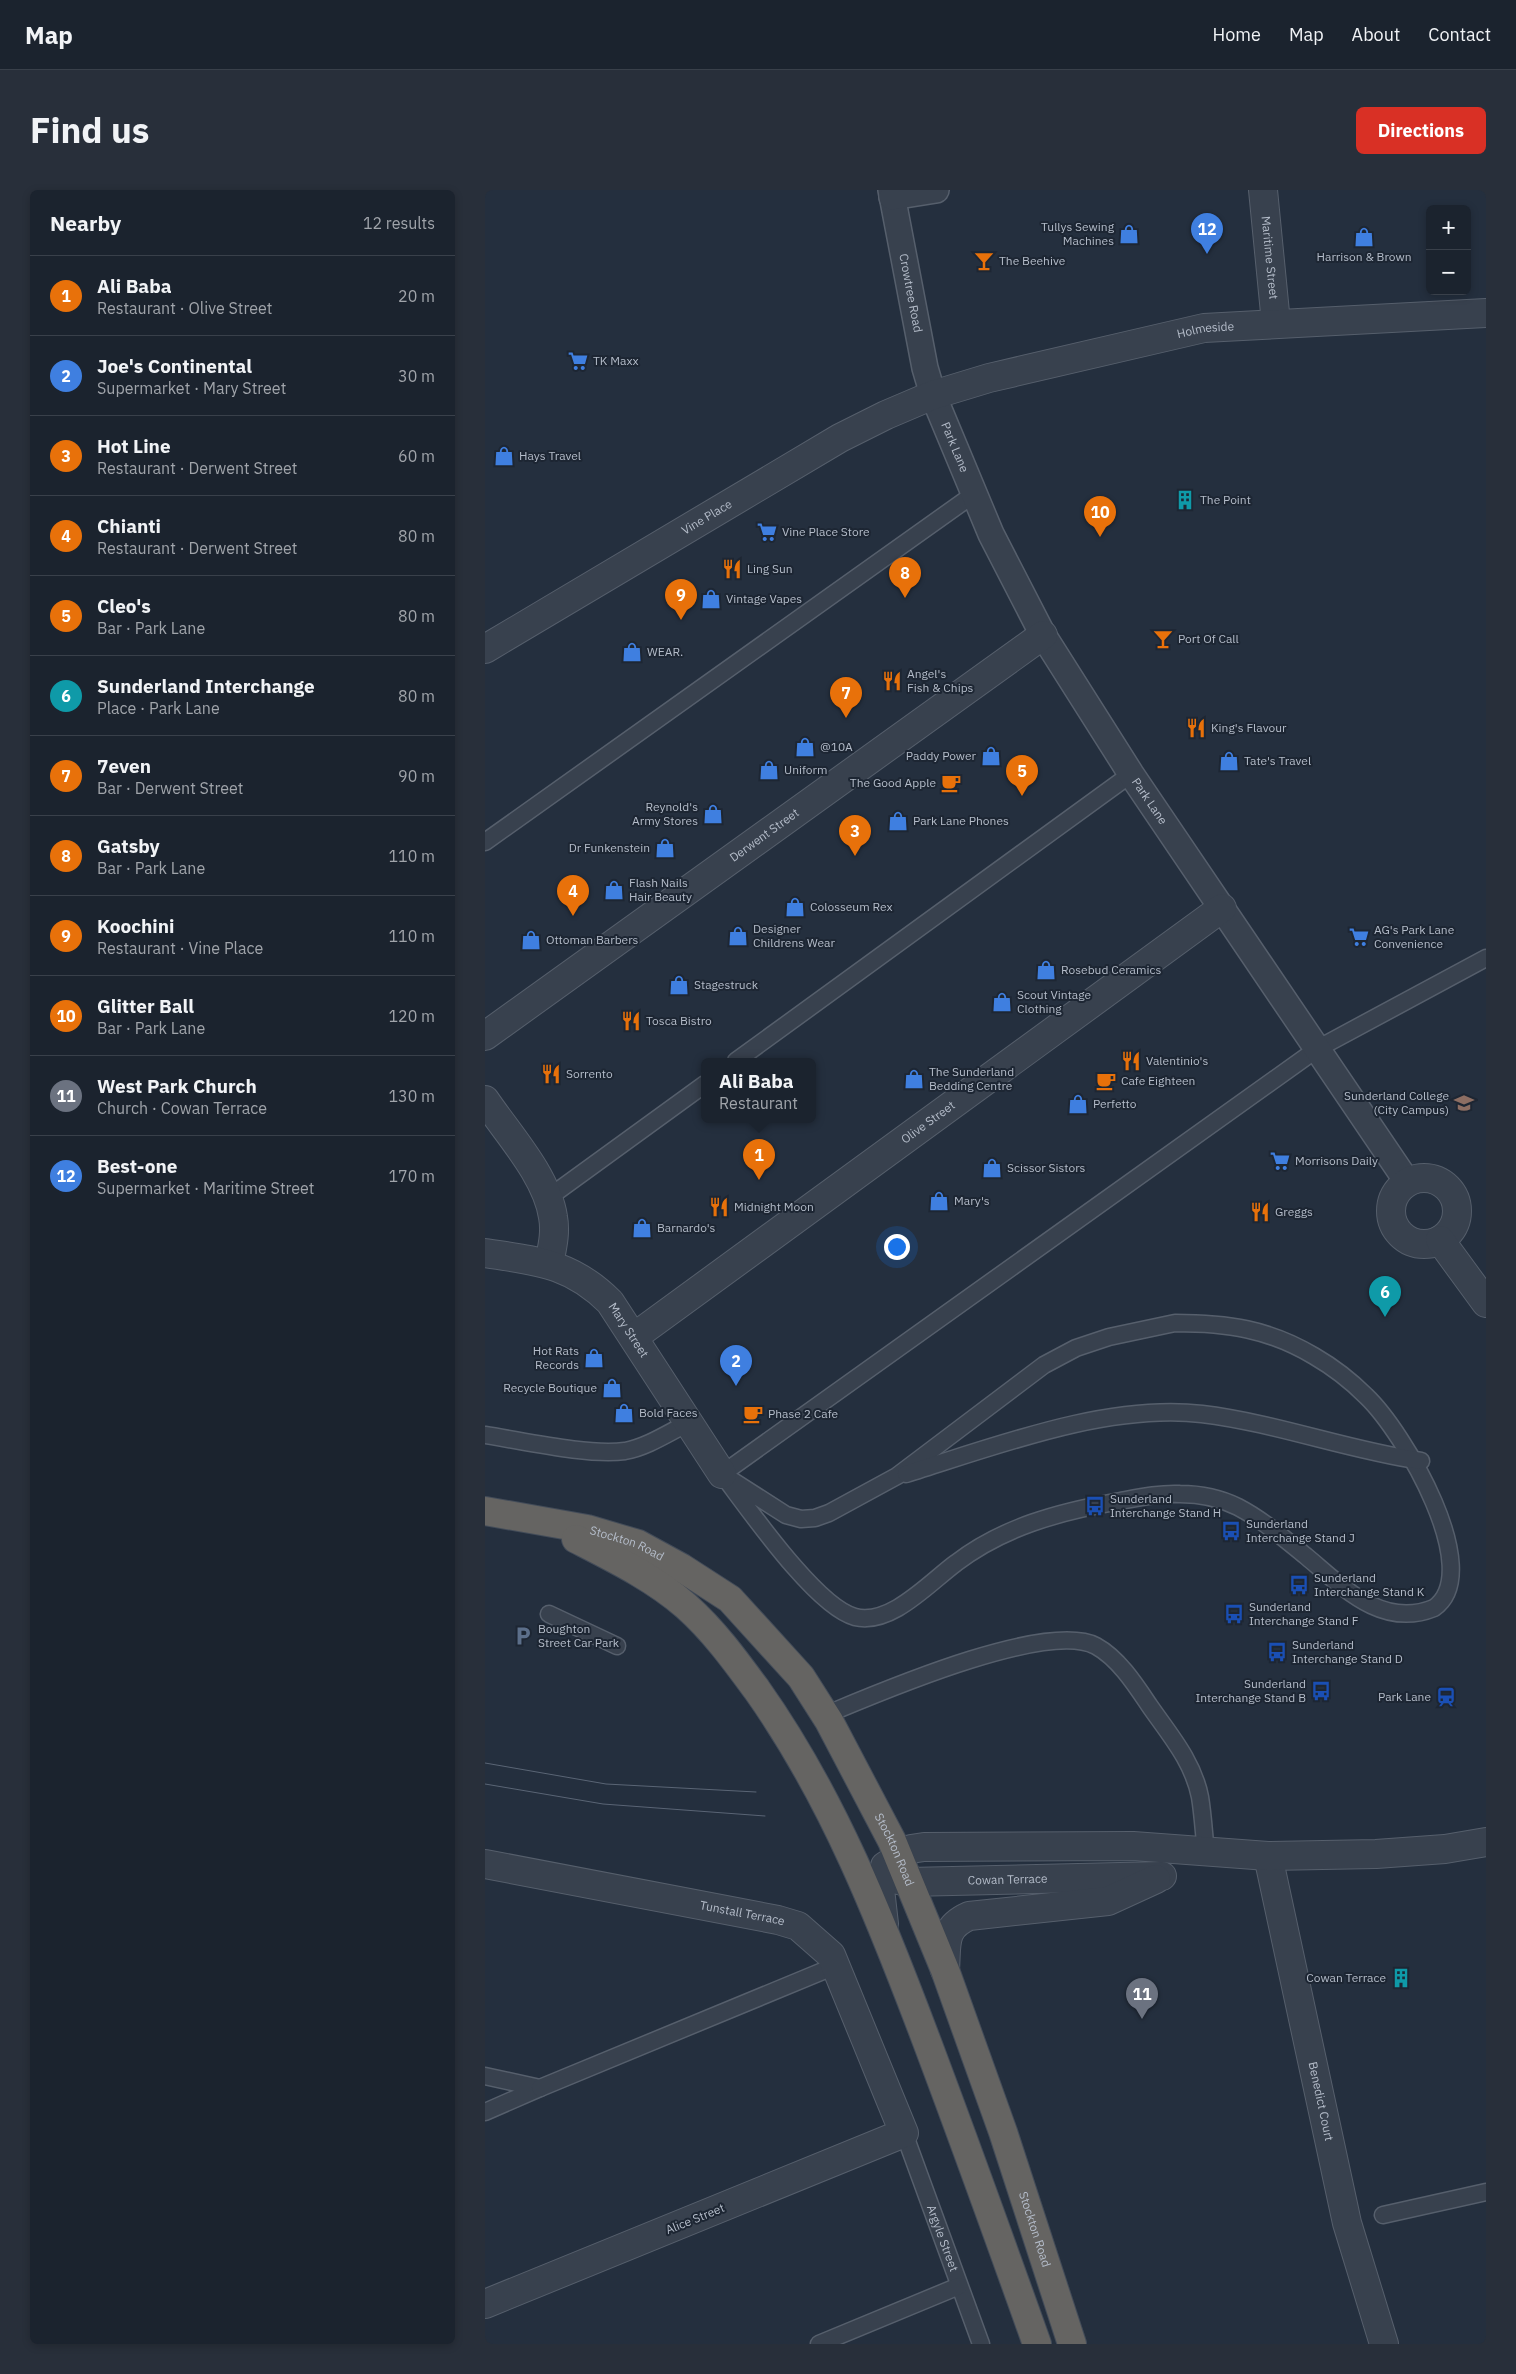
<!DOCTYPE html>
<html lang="en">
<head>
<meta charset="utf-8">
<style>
	:root { --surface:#1b232e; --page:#282f3a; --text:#f1f3f6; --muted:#a0a4aa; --line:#39404a; --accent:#d93025 }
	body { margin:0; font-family:"IBM Plex Sans",sans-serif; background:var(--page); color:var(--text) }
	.controls { position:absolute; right:15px; top:15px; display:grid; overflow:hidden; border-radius:8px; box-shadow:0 2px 8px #0003 }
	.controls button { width:45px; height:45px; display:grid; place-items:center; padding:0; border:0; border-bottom:1px solid var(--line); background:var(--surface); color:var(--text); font:25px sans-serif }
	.you { position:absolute; left:411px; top:1056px; width:18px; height:18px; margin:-12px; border:4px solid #fff; border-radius:50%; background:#1a73e8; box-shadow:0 0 0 8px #1a73e833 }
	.badge { display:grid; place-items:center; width:32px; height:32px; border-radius:50%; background:var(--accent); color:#fff; font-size:16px; font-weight:700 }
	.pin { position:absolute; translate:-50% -41px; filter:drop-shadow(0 1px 2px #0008) }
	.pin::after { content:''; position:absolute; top:26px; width:18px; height:15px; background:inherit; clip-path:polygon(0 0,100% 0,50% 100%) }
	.popup { position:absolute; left:216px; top:868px; width:115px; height:65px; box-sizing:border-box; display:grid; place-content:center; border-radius:8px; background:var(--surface); filter:drop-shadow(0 1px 4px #0005); font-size:16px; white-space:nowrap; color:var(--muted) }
	.popup b { font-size:19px; color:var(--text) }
	.popup::after { content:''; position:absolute; left:50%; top:100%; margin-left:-10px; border:10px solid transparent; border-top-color:var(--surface) }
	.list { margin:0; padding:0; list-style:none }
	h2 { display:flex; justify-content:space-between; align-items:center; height:65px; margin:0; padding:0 20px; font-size:21px }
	h2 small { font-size:16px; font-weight:400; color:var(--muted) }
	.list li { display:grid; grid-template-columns:32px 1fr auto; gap:15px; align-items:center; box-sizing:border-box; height:80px; padding:0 20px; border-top:1px solid var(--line) }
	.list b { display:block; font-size:19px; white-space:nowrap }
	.list p { margin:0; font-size:16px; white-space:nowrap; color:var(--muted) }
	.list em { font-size:16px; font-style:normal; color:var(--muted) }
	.map { position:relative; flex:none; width:1001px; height:2154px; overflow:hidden; border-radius:8px }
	header { display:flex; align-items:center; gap:30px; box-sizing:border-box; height:70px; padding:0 25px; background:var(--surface); border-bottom:1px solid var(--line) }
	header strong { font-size:24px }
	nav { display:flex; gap:28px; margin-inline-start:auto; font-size:18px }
	.intro { display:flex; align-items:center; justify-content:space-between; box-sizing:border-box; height:120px; padding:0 30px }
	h1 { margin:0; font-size:35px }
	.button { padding:12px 22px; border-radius:8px; background:var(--accent); color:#fff; font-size:18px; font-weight:700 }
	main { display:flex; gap:30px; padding:0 30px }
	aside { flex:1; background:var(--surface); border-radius:8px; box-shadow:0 2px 8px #0003 }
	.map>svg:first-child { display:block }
</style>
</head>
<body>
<header>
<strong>Map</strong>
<nav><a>Home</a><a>Map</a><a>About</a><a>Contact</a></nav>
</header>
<div class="intro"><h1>Find us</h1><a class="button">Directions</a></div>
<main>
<aside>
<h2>Nearby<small>12 results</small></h2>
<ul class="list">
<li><span class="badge" style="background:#e8710a">1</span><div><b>Ali Baba</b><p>Restaurant · Olive Street</p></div><em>20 m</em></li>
<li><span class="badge" style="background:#3f7fe0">2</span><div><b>Joe's Continental</b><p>Supermarket · Mary Street</p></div><em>30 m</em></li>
<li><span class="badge" style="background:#e8710a">3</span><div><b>Hot Line</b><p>Restaurant · Derwent Street</p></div><em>60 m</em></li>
<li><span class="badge" style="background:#e8710a">4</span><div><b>Chianti</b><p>Restaurant · Derwent Street</p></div><em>80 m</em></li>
<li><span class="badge" style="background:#e8710a">5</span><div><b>Cleo's</b><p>Bar · Park Lane</p></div><em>80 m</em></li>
<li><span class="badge" style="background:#0f9aa8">6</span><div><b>Sunderland Interchange</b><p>Place · Park Lane</p></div><em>80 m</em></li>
<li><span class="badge" style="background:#e8710a">7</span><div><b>7even</b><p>Bar · Derwent Street</p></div><em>90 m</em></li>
<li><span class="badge" style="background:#e8710a">8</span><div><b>Gatsby</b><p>Bar · Park Lane</p></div><em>110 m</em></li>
<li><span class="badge" style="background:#e8710a">9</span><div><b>Koochini</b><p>Restaurant · Vine Place</p></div><em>110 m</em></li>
<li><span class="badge" style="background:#e8710a">10</span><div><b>Glitter Ball</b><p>Bar · Park Lane</p></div><em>120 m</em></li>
<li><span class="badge" style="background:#6b7280">11</span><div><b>West Park Church</b><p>Church · Cowan Terrace</p></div><em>130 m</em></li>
<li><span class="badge" style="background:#3f7fe0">12</span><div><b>Best-one</b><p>Supermarket · Maritime Street</p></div><em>170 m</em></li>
</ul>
</aside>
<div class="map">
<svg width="1001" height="2154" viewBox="0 0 1001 2154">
	<rect width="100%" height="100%" fill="#242f3e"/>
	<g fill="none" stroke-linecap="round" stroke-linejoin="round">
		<defs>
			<g id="service">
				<polyline points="0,652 489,304"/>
				<polyline points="251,871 646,584"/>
				<polyline points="63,1008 220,894"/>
				<path d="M690,1133C742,1133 784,1139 829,1166C848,1177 866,1191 881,1206C919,1242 1001,1382 949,1418C897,1439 858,1397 822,1367C801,1350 778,1330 753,1317C735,1308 715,1304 695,1304C673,1303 652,1308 630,1312C574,1322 518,1337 471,1373C445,1392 406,1436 370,1427C331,1417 263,1318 237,1284L301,1325L316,1329L330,1328L344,1323L412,1286L559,1175L591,1158L624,1147Z"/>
				<path d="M0,1245C39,1251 103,1266 140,1261C162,1257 183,1243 203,1233"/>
				<polyline points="237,1284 832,859 1001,768"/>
				<path d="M421,1284C511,1256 622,1213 717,1224C791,1233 862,1260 936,1271"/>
				<polyline points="64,1424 132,1456"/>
				<path d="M340,1525C393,1503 561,1430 611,1456C633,1468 650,1494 664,1515C684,1544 708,1571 715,1607C718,1625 719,1645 721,1663"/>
				<polyline points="0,1886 55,1898 0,1922"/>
				<polyline points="55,1898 350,1776"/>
				<path id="s1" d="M419,1943L496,2154"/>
				<polyline points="898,2025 1001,2002"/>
				<polyline points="334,2154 474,2096"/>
			</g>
			<g id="pedestrian">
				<path id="s2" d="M406,0L440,178L448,205L506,344L558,445L646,584L923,993"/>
				<polyline points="407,7 451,0"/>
			</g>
			<g id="minor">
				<path id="s3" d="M778,0L791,133"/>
				<path id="s4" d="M0,846L558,445"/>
				<path d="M0,910C23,944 62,986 68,1027C71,1043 67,1058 64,1074"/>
				<circle cx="939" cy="1021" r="33"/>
				<polyline points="955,1050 1001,1113"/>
				<path id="s5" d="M0,1063C52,1071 86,1073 125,1112L237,1284"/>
				<path id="s6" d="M149,1147L737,718"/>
				<path id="s7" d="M783,1666L862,2033L899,2154"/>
				<path id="s8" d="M0,1674L293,1730L313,1736L346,1765L419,1943L0,2114"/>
				<path id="s9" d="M402,1688L424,1692L677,1686"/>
				<polyline points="399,1734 395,1699 400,1676 426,1659 439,1657 648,1656 783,1666 891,1664 960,1659 1001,1652"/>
				<path d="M460,1780C462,1754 457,1738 484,1726L623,1711L671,1689"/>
			</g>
			<g id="tertiary">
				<path id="s10" d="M0,459L355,248L401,225L448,205L504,188L719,138L1001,123"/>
			</g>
			<g id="trunk">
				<path id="s11" d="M0,1321L102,1339L153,1354L197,1378L245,1409L316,1487L344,1531L407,1651L460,1780L518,1942L587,2154"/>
				<path d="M91,1349C128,1368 169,1388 201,1416C229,1441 250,1470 272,1500C348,1607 396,1730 442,1852C480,1953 516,2053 552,2154"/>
			</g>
		</defs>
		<use href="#service" stroke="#565f6c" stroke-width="19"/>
		<use href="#pedestrian" stroke="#565f6c" stroke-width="28"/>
		<use href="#minor" stroke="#565f6c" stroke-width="30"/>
		<use href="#tertiary" stroke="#565f6c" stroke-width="30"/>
		<use href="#trunk" stroke="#434c59" stroke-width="30"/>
		<use href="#service" stroke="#38414e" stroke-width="16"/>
		<use href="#pedestrian" stroke="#38414e" stroke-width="25"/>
		<use href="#minor" stroke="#38414e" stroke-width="28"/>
		<use href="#tertiary" stroke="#38414e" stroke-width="28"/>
		<use href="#trunk" stroke="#656462" stroke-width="28"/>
		<g stroke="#5a6575" stroke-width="1">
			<polyline points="0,1573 121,1594 271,1602"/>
			<polyline points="0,1594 118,1614 280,1626"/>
		</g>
	</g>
	<defs>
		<symbol id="shop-bare" viewBox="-9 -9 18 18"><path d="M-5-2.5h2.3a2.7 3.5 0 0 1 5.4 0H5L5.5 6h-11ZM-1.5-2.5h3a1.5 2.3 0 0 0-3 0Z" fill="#3f7fe0" stroke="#1d2633" stroke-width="2.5" paint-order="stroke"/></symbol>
		<symbol id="bar-bare" viewBox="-9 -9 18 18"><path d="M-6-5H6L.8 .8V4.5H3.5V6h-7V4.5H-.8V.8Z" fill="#e8710a" stroke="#1d2633" stroke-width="2.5" paint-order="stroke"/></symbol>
		<symbol id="supermarket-bare" viewBox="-9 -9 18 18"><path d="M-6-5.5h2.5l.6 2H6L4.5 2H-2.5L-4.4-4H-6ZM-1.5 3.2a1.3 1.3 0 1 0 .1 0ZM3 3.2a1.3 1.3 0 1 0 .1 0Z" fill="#3f7fe0" stroke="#1d2633" stroke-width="2.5" paint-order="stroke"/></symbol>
		<symbol id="building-bare" viewBox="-9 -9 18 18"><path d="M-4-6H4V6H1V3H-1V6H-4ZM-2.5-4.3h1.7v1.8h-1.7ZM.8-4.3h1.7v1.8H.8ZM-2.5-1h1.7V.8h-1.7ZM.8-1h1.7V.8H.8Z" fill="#0f9aa8" stroke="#1d2633" stroke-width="2.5" paint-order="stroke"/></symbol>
		<symbol id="restaurant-bare" viewBox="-9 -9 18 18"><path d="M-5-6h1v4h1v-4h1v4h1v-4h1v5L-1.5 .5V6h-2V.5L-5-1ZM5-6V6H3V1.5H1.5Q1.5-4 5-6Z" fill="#e8710a" stroke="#1d2633" stroke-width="2.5" paint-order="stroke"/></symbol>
		<symbol id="cafe-bare" viewBox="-9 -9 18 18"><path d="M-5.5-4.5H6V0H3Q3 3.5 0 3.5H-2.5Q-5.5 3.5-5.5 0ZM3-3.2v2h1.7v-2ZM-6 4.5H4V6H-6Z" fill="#e8710a" stroke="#1d2633" stroke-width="2.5" paint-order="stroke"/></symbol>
		<symbol id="university-bare" viewBox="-9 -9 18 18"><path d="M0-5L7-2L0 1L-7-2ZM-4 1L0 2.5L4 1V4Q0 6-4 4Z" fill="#8d6e63" stroke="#1d2633" stroke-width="2.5" paint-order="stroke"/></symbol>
		<symbol id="bus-bare" viewBox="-9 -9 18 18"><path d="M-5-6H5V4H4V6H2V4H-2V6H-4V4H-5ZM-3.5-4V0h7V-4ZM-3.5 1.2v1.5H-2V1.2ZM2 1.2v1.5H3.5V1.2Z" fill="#1a4fb4" stroke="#1d2633" stroke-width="2.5" paint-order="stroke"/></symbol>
		<symbol id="parking-bare" viewBox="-9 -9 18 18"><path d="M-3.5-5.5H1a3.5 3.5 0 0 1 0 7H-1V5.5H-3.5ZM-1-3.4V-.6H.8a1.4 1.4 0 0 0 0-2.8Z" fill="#5c6f8a" stroke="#1d2633" stroke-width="2.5" paint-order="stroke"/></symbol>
		<symbol id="station-bare" viewBox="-9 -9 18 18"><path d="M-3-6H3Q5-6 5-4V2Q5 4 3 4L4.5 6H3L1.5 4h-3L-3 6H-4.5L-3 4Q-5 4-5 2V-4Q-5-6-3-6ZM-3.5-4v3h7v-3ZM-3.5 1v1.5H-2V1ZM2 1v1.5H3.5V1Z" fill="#1a4fb4" stroke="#1d2633" stroke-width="2.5" paint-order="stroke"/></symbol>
	</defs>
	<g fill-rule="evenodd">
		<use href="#shop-bare" x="630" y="30" width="28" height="28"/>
		<use href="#shop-bare" x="865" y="33" width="28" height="28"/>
		<use href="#bar-bare" x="485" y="57" width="28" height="28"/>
		<use href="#supermarket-bare" x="79" y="157" width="28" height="28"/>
		<use href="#shop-bare" x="5" y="252" width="28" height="28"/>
		<use href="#building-bare" x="686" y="296" width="28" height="28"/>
		<use href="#supermarket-bare" x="268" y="328" width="28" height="28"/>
		<use href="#restaurant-bare" x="233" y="365" width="28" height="28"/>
		<use href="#shop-bare" x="212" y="395" width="28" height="28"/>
		<use href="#bar-bare" x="664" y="435" width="28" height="28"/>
		<use href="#shop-bare" x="133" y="448" width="28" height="28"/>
		<use href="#restaurant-bare" x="393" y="477" width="28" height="28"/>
		<use href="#restaurant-bare" x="697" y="524" width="28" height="28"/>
		<use href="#shop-bare" x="306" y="543" width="28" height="28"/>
		<use href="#shop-bare" x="492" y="552" width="28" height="28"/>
		<use href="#shop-bare" x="730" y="557" width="28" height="28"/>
		<use href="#shop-bare" x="270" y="566" width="28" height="28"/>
		<use href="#cafe-bare" x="452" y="579" width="28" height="28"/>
		<use href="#shop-bare" x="214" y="610" width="28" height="28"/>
		<use href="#shop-bare" x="399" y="617" width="28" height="28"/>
		<use href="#shop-bare" x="166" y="644" width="28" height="28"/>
		<use href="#shop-bare" x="115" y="686" width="28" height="28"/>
		<use href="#shop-bare" x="296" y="703" width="28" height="28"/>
		<use href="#shop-bare" x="239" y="732" width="28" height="28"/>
		<use href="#supermarket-bare" x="860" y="733" width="28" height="28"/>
		<use href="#shop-bare" x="32" y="736" width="28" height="28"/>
		<use href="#shop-bare" x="547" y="766" width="28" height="28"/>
		<use href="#shop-bare" x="180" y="781" width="28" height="28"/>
		<use href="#shop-bare" x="503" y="798" width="28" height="28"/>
		<use href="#restaurant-bare" x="132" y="817" width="28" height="28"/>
		<use href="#restaurant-bare" x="632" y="857" width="28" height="28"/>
		<use href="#restaurant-bare" x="52" y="870" width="28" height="28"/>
		<use href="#shop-bare" x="415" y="875" width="28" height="28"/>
		<use href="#cafe-bare" x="607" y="877" width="28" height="28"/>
		<use href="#university-bare" x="965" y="899" width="28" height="28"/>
		<use href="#shop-bare" x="579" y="900" width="28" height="28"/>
		<use href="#supermarket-bare" x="781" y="957" width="28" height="28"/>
		<use href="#shop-bare" x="493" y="964" width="28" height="28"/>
		<use href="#shop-bare" x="440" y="997" width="28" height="28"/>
		<use href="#restaurant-bare" x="220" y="1003" width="28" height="28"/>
		<use href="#restaurant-bare" x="761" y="1008" width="28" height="28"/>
		<use href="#shop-bare" x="143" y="1024" width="28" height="28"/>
		<use href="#shop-bare" x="95" y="1154" width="28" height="28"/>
		<use href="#shop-bare" x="113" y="1184" width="28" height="28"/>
		<use href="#shop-bare" x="125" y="1209" width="28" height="28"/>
		<use href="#cafe-bare" x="254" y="1210" width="28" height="28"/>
		<use href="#bus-bare" x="596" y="1302" width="28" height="28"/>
		<use href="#bus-bare" x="732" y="1327" width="28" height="28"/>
		<use href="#bus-bare" x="800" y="1381" width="28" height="28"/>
		<use href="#bus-bare" x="735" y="1410" width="28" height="28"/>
		<use href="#parking-bare" x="24" y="1432" width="28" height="28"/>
		<use href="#bus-bare" x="778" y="1448" width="28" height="28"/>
		<use href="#bus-bare" x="822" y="1487" width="28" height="28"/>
		<use href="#station-bare" x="947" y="1493" width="28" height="28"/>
		<use href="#building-bare" x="902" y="1774" width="28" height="28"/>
	</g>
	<g text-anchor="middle" stroke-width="4" stroke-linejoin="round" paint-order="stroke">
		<g font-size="12" fill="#b4bcc9" stroke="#1d2633" text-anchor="start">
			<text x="629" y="41" text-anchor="end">Tullys Sewing<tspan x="629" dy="14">Machines</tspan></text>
			<text x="879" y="71" text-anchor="middle">Harrison &amp; Brown</text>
			<text x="514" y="75">The Beehive</text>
			<text x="108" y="175">TK Maxx</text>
			<text x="34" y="270">Hays Travel</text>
			<text x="715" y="314">The Point</text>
			<text x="297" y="346">Vine Place Store</text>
			<text x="262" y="383">Ling Sun</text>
			<text x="241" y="413">Vintage Vapes</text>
			<text x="693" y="453">Port Of Call</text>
			<text x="162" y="466">WEAR.</text>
			<text x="422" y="488">Angel's<tspan x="422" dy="14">Fish &amp; Chips</tspan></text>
			<text x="726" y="542">King's Flavour</text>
			<text x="335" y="561">@10A</text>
			<text x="491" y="570" text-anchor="end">Paddy Power</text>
			<text x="759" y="575">Tate's Travel</text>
			<text x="299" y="584">Uniform</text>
			<text x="451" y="597" text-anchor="end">The Good Apple</text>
			<text x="213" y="621" text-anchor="end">Reynold's<tspan x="213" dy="14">Army Stores</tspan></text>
			<text x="428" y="635">Park Lane Phones</text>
			<text x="165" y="662" text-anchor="end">Dr Funkenstein</text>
			<text x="144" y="697">Flash Nails<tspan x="144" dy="14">Hair Beauty</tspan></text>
			<text x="325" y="721">Colosseum Rex</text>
			<text x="268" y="743">Designer<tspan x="268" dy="14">Childrens Wear</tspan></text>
			<text x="889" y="744">AG's Park Lane<tspan x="889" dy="14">Convenience</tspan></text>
			<text x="61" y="754">Ottoman Barbers</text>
			<text x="576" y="784">Rosebud Ceramics</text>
			<text x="209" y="799">Stagestruck</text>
			<text x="532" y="809">Scout Vintage<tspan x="532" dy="14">Clothing</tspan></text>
			<text x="161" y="835">Tosca Bistro</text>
			<text x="661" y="875">Valentinio's</text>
			<text x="444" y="886">The Sunderland<tspan x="444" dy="14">Bedding Centre</tspan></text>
			<text x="81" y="888">Sorrento</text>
			<text x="636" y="895">Cafe Eighteen</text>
			<text x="964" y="910" text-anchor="end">Sunderland College<tspan x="964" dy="14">(City Campus)</tspan></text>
			<text x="608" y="918">Perfetto</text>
			<text x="810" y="975">Morrisons Daily</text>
			<text x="522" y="982">Scissor Sistors</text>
			<text x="469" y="1015">Mary's</text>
			<text x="249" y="1021">Midnight Moon</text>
			<text x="790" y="1026">Greggs</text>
			<text x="172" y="1042">Barnardo's</text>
			<text x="94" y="1165" text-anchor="end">Hot Rats<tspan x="94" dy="14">Records</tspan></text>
			<text x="112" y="1202" text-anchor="end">Recycle Boutique</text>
			<text x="154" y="1227">Bold Faces</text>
			<text x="283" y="1228">Phase 2 Cafe</text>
			<text x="625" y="1313">Sunderland<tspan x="625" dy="14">Interchange Stand H</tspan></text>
			<text x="761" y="1338">Sunderland<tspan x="761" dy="14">Interchange Stand J</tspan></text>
			<text x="829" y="1392">Sunderland<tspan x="829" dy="14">Interchange Stand K</tspan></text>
			<text x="764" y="1421">Sunderland<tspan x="764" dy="14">Interchange Stand F</tspan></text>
			<text x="53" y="1443">Boughton<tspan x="53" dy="14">Street Car Park</tspan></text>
			<text x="807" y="1459">Sunderland<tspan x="807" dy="14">Interchange Stand D</tspan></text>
			<text x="821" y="1498" text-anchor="end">Sunderland<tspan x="821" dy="14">Interchange Stand B</tspan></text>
			<text x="946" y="1511" text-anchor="end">Park Lane</text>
			<text x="901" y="1792" text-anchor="end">Cowan Terrace</text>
		</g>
		<g font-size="12" fill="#b4bcc9" stroke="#1d2633">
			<text dy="4" stroke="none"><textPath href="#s3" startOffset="68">Maritime Street</textPath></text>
			<text dy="4" stroke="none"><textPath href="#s2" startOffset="105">Crowtree Road</textPath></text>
			<text dy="4" stroke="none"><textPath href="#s10" startOffset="796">Holmeside</textPath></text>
			<text dy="4" stroke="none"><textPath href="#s2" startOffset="266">Park Lane</textPath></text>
			<text dy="4" stroke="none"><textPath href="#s10" startOffset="258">Vine Place</textPath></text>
			<text dy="4" stroke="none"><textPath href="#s2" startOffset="671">Park Lane</textPath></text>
			<text dy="4" stroke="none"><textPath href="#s4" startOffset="344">Derwent Street</textPath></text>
			<text dy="4" stroke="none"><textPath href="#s6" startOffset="364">Olive Street</textPath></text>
			<text dy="4" stroke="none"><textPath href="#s5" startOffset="171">Mary Street</textPath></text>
			<text dy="4" stroke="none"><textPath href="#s11" startOffset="146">Stockton Road</textPath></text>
			<text dy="4" stroke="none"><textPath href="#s11" startOffset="566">Stockton Road</textPath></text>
			<text dy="4" stroke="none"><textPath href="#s9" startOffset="121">Cowan Terrace</textPath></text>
			<text dy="4" stroke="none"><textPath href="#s8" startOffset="262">Tunstall Terrace</textPath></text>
			<text dy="4" stroke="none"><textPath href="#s7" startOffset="251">Benedict Court</textPath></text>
			<text transform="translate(210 2029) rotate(-22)" y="4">Alice Street</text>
			<text dy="4" stroke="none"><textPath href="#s11" startOffset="971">Stockton Road</textPath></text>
			<text dy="4" stroke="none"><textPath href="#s1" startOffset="112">Argyle Street</textPath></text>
		</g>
	</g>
</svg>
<div class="controls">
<button>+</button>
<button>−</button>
</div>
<div class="you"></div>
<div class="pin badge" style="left:274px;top:990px;background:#e8710a">1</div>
<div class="popup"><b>Ali Baba</b>Restaurant</div>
<div class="pin badge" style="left:251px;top:1196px;background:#3f7fe0">2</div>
<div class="pin badge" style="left:370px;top:666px;background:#e8710a">3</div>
<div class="pin badge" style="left:88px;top:726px;background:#e8710a">4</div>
<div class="pin badge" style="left:537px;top:606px;background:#e8710a">5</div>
<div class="pin badge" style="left:900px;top:1127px;background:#0f9aa8">6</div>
<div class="pin badge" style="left:361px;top:528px;background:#e8710a">7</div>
<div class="pin badge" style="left:420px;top:408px;background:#e8710a">8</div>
<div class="pin badge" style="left:196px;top:430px;background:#e8710a">9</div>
<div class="pin badge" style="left:615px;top:347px;background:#e8710a">10</div>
<div class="pin badge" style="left:657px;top:1829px;background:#6b7280">11</div>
<div class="pin badge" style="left:722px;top:64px;background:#3f7fe0">12</div>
</div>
</main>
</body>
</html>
